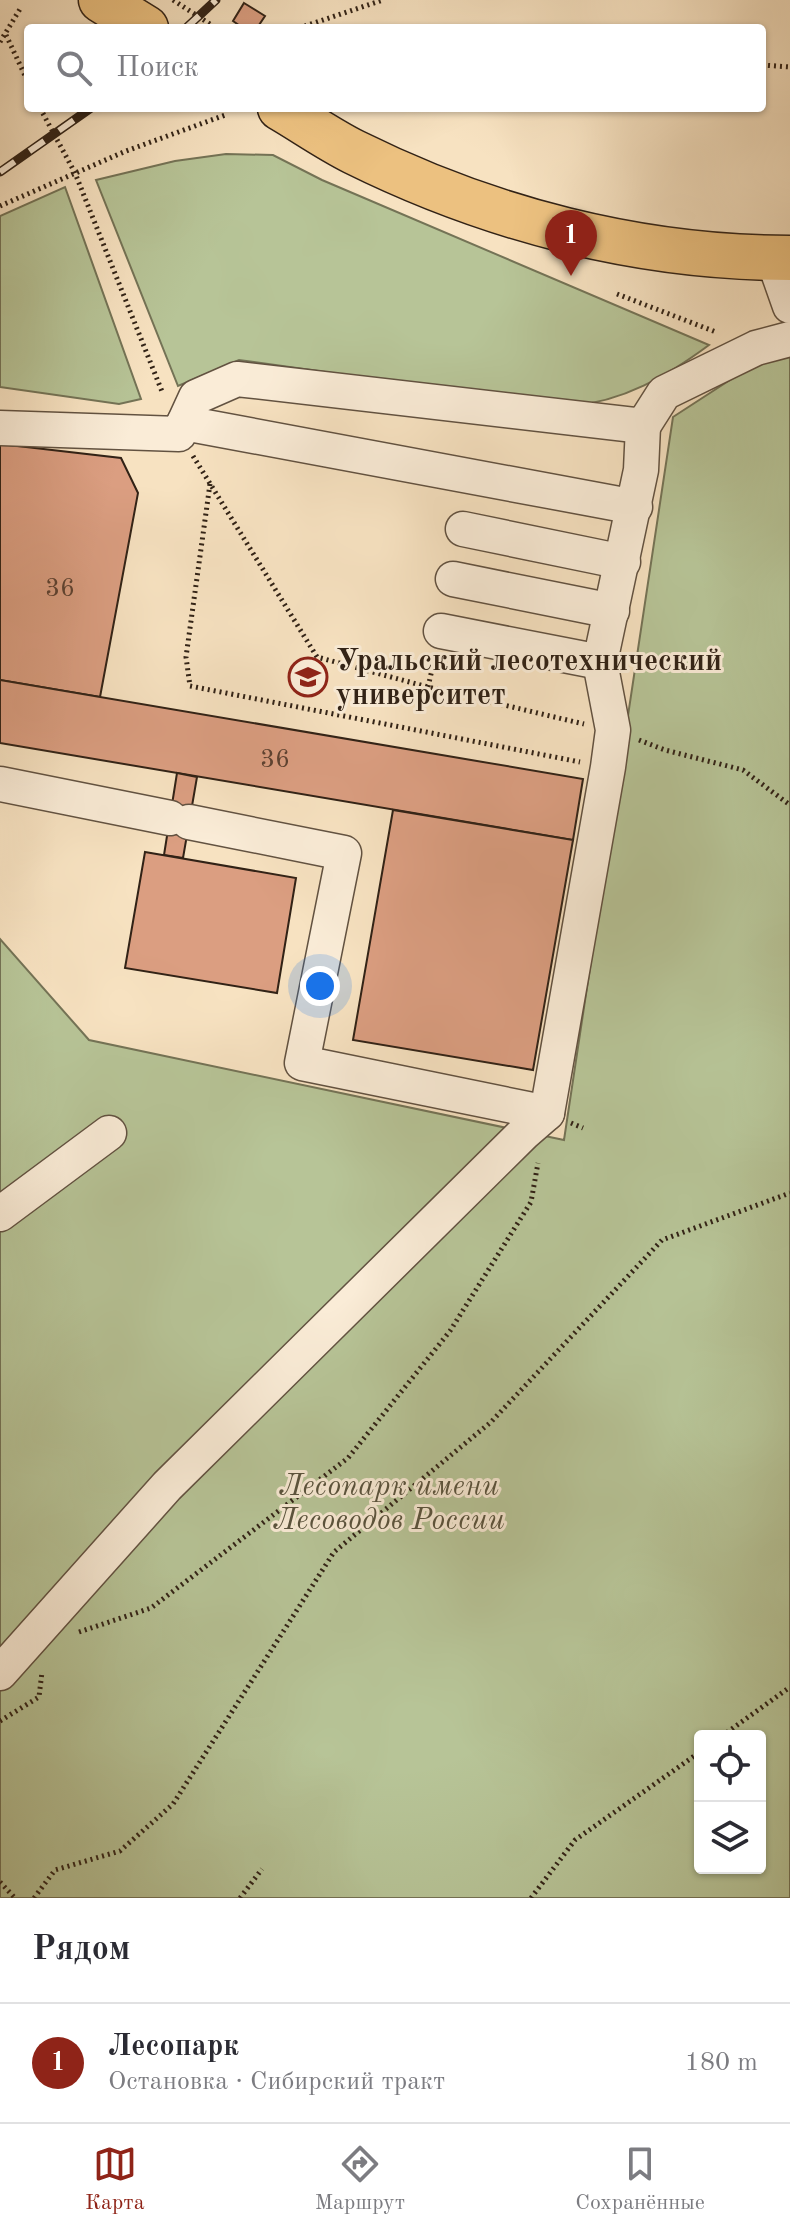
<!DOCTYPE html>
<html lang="ru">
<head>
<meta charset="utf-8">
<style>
	:root { --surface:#fff; --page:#f7f7f7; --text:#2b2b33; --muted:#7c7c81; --line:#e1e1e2; --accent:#8f2418 }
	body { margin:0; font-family:"Old Standard TT",serif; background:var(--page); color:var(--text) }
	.controls { position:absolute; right:24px; bottom:24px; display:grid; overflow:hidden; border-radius:8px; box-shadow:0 2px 6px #0004 }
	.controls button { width:72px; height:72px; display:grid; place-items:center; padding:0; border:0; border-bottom:2px solid var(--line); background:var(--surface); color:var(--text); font:40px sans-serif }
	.you { position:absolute; left:320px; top:986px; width:28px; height:28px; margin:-20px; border:6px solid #fff; border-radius:50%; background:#1a73e8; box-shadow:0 0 0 12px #1a73e833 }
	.badge { display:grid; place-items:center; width:52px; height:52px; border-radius:50%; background:var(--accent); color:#fff; font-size:26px; font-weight:700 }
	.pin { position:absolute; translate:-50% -66px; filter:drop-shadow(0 2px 4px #0008) }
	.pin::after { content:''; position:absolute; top:42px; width:28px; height:24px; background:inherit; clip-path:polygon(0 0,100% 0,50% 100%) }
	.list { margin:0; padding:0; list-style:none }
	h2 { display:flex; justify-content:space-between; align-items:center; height:104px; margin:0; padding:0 32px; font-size:34px }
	h2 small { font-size:26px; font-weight:400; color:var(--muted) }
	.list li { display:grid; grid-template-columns:52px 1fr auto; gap:24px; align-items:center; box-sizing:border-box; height:120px; padding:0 32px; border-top:2px solid var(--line) }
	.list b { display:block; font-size:30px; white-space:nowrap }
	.list p { margin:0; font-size:26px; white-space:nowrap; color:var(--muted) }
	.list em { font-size:26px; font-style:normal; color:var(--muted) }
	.icon { flex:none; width:44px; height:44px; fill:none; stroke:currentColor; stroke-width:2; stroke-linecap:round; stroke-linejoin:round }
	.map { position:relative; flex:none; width:790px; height:1898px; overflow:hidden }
	.search { position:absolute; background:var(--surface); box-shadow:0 2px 6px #0004; left:24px; right:24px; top:24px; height:88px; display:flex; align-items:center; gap:20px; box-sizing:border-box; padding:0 28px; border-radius:8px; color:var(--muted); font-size:30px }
	.sheet { height:224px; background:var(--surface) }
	nav { display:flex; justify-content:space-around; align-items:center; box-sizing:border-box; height:112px; border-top:2px solid var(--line); background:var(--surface); font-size:22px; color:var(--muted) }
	nav a { display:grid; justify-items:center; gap:4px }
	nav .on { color:var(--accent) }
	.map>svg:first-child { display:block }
</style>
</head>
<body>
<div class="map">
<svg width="790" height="1898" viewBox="0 0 790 1898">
	<rect width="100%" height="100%" fill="#f7e2c1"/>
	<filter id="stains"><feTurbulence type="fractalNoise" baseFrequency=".0025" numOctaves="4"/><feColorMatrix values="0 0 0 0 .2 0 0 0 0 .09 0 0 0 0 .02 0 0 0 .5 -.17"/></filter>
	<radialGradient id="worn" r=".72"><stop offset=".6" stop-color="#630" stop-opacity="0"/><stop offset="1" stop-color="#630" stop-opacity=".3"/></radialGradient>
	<g fill="#b7c497" stroke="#747356" stroke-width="2" fill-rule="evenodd">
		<path d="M226,154L273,155L322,180L709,345C667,376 623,402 570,406L239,360L178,386L96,180L175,161Z"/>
		<polygon points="65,187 141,399 119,404 0,387 0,216"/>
		<path d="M790,341V1898H0V939L89,1040L564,1140L673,417ZM700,1736H760V1868H700Z"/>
	</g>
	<g fill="#db9e81" stroke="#312216" stroke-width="2">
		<polygon points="244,3 265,16 257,28 243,28 233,21"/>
		<polygon points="0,444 121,458 138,493 100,697 0,680"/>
		<polygon points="0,680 583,779 573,840 0,743"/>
		<polygon points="177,773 197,777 183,858 164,855"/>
		<polygon points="393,810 573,840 533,1070 353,1040"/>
		<polygon points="145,852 296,878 277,993 125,968"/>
	</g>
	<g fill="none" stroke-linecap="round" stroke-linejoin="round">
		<defs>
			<g id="minor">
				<polyline points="773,258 790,306"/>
				<polyline points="184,423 635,507"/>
				<polyline points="0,428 179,434 196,397 237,379 643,426 664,393 756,348 790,339"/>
				<polyline points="463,529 623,562"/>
				<polyline points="453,579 612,611"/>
				<polyline points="441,631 600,662"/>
				<polyline points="0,784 170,818"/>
				<polyline points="189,822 344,853 302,1063 547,1113"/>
				<polyline points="0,1214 109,1133"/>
				<polyline points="0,1673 167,1486 524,1133 547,1113 608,767 613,730 600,662 641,470 643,426"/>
			</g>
			<g id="major">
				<polyline points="101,0 146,28"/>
				<path d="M280,108C304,122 328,139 354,152C489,219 638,258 790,258"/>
			</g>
		</defs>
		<use href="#minor" stroke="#625241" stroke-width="37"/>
		<use href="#major" stroke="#312216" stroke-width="47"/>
		<g stroke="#312216" stroke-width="5" stroke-dasharray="2 4" stroke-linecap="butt">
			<polyline points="173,0 216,28"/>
			<polyline points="299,28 383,0"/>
			<polyline points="6,35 28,82"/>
			<polyline points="0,42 20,9"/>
			<polyline points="762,65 790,67"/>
			<polyline points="40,108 75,173 163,394"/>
			<polyline points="0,206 126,151 228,114"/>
			<polyline points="617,294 716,332"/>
			<polyline points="193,456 317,657 428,687 584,724"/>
			<polyline points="210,484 186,657 190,686 580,762"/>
			<polyline points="428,687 434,661"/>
			<polyline points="639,740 665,750 743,770 790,805"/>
			<polyline points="571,1123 583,1128"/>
			<polyline points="79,1632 151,1608 348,1458 450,1331 531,1202 538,1163"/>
			<polyline points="0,1721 39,1697 42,1672"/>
			<polyline points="722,1736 790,1687"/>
			<polyline points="0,1882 15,1898"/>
			<polyline points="34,1898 55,1870 120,1851 173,1804 334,1552 491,1422 662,1240 790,1193"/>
			<polyline points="240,1898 262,1869"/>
			<polyline points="531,1898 575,1840 700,1752"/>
		</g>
		<use href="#minor" stroke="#faecd7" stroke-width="34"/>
		<use href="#major" stroke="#ecc180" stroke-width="44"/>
		<defs>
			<g id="rail">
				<polyline points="186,28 216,0"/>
				<polyline points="0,172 91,108"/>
			</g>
		</defs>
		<use href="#rail" stroke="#312216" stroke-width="9"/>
		<use href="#rail" stroke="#faecd7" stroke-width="6" stroke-dasharray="18" stroke-linecap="butt"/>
	</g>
	<defs>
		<symbol id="university-ring" viewBox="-11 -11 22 22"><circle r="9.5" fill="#faecd7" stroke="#8f2418" stroke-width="1.5"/><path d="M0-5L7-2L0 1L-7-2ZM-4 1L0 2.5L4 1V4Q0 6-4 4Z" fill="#8f2418"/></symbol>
	</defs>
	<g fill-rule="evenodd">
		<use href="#university-ring" x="286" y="655" width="44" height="44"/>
	</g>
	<g text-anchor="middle" stroke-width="6" stroke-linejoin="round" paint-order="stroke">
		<g font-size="26" fill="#5c4131">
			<text x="60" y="596">36</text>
			<text x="275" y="767">36</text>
		</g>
		<g font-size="30" font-weight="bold" fill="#312216" stroke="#faecd7" text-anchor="start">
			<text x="336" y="670">Уральский лесотехнический<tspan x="336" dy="34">университет</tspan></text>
		</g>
		<g font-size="30" font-style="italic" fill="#59533d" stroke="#faecd7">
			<text x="389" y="1495">Лесопарк имени<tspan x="389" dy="34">Лесоводов России</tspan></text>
		</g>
	</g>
	<rect width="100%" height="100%" filter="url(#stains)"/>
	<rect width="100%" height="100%" fill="url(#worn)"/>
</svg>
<div class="controls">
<button><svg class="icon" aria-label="locate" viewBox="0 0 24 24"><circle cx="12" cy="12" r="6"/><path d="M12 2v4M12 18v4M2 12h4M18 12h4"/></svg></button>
<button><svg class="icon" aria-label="layers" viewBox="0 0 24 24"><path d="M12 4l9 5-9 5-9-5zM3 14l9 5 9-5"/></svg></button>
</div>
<div class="you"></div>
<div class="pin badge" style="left:571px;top:276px">1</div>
<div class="search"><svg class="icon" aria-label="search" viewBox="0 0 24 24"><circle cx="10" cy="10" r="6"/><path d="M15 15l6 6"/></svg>Поиск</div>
</div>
<section class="sheet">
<h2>Рядом<small></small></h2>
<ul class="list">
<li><span class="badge">1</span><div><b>Лесопарк</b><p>Остановка · Сибирский тракт</p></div><em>180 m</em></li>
</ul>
</section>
<nav>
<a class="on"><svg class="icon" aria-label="map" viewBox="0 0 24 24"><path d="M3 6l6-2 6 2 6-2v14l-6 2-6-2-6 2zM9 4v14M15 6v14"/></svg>Карта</a>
<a><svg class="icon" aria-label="directions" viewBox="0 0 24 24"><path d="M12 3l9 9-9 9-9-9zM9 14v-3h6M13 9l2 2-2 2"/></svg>Маршрут</a>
<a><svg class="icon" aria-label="saved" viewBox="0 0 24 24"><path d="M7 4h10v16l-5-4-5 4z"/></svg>Сохранённые</a>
</nav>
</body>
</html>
